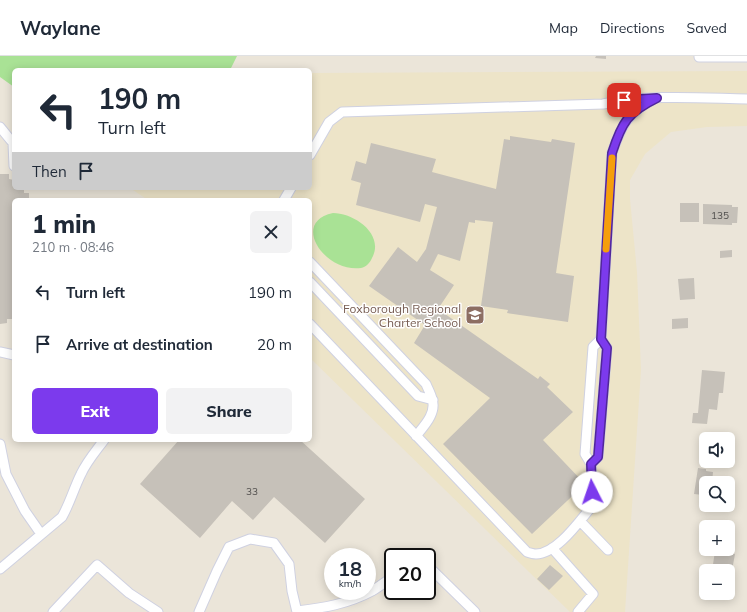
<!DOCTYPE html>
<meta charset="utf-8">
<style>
body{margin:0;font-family:Mulish,sans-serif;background:#f2f2f3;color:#1f2937;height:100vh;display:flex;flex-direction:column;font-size:15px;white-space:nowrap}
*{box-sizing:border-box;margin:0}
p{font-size:13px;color:#747a83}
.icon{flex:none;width:22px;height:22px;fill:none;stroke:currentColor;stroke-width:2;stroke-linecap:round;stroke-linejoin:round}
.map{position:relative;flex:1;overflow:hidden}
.sheet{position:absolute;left:12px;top:142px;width:300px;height:244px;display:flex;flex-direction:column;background:#fff;border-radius:6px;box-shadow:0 2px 10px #0003}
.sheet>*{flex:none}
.top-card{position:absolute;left:12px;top:12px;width:300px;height:122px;border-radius:6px;box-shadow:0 2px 10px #0003;background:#fff;color:#1f2937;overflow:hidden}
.buttons{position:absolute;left:699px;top:376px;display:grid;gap:8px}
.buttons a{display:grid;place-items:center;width:36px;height:36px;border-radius:6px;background:#fff;box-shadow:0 2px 10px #0003;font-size:20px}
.speed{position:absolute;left:324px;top:492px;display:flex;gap:8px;font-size:20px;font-weight:700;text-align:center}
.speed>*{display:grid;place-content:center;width:52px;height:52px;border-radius:50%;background:#fff;box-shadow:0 2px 10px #0003;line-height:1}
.speed small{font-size:10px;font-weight:400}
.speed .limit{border:2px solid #111;border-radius:6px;background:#fff;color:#111}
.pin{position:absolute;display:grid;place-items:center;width:34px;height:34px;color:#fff;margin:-17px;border-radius:8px;box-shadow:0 2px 6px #0006}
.me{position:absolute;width:44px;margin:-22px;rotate:356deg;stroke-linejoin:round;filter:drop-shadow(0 0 3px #0008)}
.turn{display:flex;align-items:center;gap:14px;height:84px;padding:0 20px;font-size:18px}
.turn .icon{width:52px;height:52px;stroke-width:2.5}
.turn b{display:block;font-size:28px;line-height:34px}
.then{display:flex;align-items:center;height:38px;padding:0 20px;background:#0003;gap:8px;font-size:15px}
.round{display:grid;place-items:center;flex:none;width:42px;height:42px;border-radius:6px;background:#f2f2f3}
.head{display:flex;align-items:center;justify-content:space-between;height:68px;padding:0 20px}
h1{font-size:24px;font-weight:800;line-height:30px}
.cta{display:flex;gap:8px;margin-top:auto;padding:8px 20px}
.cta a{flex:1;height:46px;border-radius:6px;background:#7c3aed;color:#fff;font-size:16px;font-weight:800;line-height:46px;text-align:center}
.cta a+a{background:#f2f2f3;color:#1f2937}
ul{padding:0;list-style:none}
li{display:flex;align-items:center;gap:12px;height:52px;padding:0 20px}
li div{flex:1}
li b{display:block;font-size:15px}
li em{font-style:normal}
header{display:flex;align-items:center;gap:24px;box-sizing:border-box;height:56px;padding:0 20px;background:#fff;border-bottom:1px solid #e0e1e3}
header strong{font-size:19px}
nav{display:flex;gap:22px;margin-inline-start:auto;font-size:14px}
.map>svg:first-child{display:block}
.education{fill:#ede4c8}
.green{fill:#a9e295}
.building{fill:#c6c1b9}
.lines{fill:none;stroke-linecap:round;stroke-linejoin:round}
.lane-casing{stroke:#cfd1e1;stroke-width:11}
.lane{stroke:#fff;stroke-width:9}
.route-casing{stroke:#51269a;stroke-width:10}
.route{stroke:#7c3aed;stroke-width:7}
.slow{stroke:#f59e0b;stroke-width:7}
.labels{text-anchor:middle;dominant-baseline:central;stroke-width:3;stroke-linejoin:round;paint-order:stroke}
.number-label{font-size:10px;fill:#504e4c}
.education-label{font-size:12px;fill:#785e54;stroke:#fff;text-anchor:end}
</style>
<header>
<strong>Waylane</strong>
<nav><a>Map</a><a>Directions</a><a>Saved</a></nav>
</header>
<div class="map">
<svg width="747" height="556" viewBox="0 0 747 556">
<rect width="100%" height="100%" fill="#ebe5d9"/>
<path class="education" d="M747 15V70L707 71 671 76 645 98 630 124V143L637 216 641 314 625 556H570L310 302V144H148L130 132H310V17Z"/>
<path class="green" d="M0 0H237L230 14H14V31L0 21Z
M333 157C354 157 385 178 372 202 370 207 366 211 361 212 325 217 290 166 333 157Z"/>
<path class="building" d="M596 0H606V3L595 2Z
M510 80 551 86 552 83 575 87 556 217 574 220 568 266 507 257 508 254 481 250 493 166 475 164V167L469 166 460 205 438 198 430 214 454 229 438 253 538 323 540 320 550 328 547 331 573 356 543 384 585 428 532 478 443 388 490 342 414 287 425 269 369 230 398 191 417 206 426 193 437 151 425 148 420 166 356 149 361 127 351 124 356 105 366 108 371 87 436 103 432 116 496 133 504 83 510 84Z
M0 118H9V123L14 124V132H24V137H29V144H14V263H7V267L0 268Z
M680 147H699V166H680Z
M703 148 732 149V151H738L737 167H732V169L703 168Z
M732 194V201L720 202V195Z
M694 222 695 243 680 244 678 223Z
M688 262V272L672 273V263Z
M702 314 725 316 723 337H719L717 354 709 353 707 368 692 367 693 357H698Z
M179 384H300L365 443 325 487 274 441 253 464 232 445 200 482 140 428Z
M698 412 706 413V415L713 416 712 427H706V449H716L715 455 701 453 703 439 694 438Z
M715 495 735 498 731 520H728V515H712Z
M550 509 563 520 549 534 537 523Z"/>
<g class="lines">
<g class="lane-casing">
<path id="lane" d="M699 0V1H747
M0 71 13 87 14 110
M310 99 329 66 342 56 603 48C650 38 699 42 747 43
M284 144 291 132
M310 206 426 328C428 333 431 338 432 343 437 357 424 370 416 380
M310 226 418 340 433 344
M310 268 527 496C530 497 533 498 536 498 557 498 580 464 593 449L591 408 585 398 593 291 601 283
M0 296 14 299
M0 388 6 418 25 455 41 478
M591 408 598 401 607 292 601 283 612 97C621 71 627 57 652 44
M580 465 608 494
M552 492 593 538 578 556
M418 501H419
M427 509 475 556
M0 513 62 461C70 447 74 432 81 418 87 405 96 395 104 384
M297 555C323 552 348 548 372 535 379 531 386 525 393 521
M53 556 97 509 129 537 158 556
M199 556 217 515 229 491 250 483 274 487 289 508 292 535 297 556"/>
</g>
<use href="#lane" class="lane"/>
</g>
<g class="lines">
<g class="route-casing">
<path id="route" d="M592 436 591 408 598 401 607 292 601 283 612 97C622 66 628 56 657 42L624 44"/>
</g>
<use href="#route" class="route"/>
<path class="slow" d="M606 193 612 102"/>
</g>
<defs>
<g id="school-square" transform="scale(1)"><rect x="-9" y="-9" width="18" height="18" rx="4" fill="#8d6e63" stroke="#fff"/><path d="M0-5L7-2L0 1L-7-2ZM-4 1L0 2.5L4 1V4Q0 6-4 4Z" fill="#fff"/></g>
</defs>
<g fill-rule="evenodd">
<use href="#school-square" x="475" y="259"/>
</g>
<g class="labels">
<g class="number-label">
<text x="720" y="159">135</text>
<text x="252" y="435">33</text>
</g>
<g class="education-label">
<text x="461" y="252">Foxborough Regional<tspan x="461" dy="14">Charter School</tspan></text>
</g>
</g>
</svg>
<div class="buttons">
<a><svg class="icon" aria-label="sound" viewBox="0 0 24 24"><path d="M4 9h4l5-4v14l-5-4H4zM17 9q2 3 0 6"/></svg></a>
<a><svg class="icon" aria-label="search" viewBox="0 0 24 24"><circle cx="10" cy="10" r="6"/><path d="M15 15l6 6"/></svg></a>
<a>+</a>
<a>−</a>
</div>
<div class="speed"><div>18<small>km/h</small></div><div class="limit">20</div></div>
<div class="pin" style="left:624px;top:44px;background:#d93025"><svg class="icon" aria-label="arrive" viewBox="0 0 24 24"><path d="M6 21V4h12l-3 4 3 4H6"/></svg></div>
<svg class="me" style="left:592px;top:436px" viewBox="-20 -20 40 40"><circle r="19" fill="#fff"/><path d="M0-13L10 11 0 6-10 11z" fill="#7c3aed"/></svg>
<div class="top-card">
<div class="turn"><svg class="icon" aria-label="left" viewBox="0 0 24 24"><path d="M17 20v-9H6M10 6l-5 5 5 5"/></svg><div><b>190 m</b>Turn left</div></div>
<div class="then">Then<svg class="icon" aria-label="arrive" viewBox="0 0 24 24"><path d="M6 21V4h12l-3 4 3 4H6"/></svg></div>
</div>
<section class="sheet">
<div class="head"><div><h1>1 min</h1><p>210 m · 08:46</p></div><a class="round"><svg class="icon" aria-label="close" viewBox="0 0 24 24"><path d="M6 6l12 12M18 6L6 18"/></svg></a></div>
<ul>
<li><svg class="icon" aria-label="left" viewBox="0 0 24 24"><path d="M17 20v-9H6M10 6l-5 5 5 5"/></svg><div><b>Turn left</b></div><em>190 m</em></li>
<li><svg class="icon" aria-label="arrive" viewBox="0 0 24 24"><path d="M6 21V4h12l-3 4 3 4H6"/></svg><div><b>Arrive at destination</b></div><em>20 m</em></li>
</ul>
<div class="cta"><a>Exit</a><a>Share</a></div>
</section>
</div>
